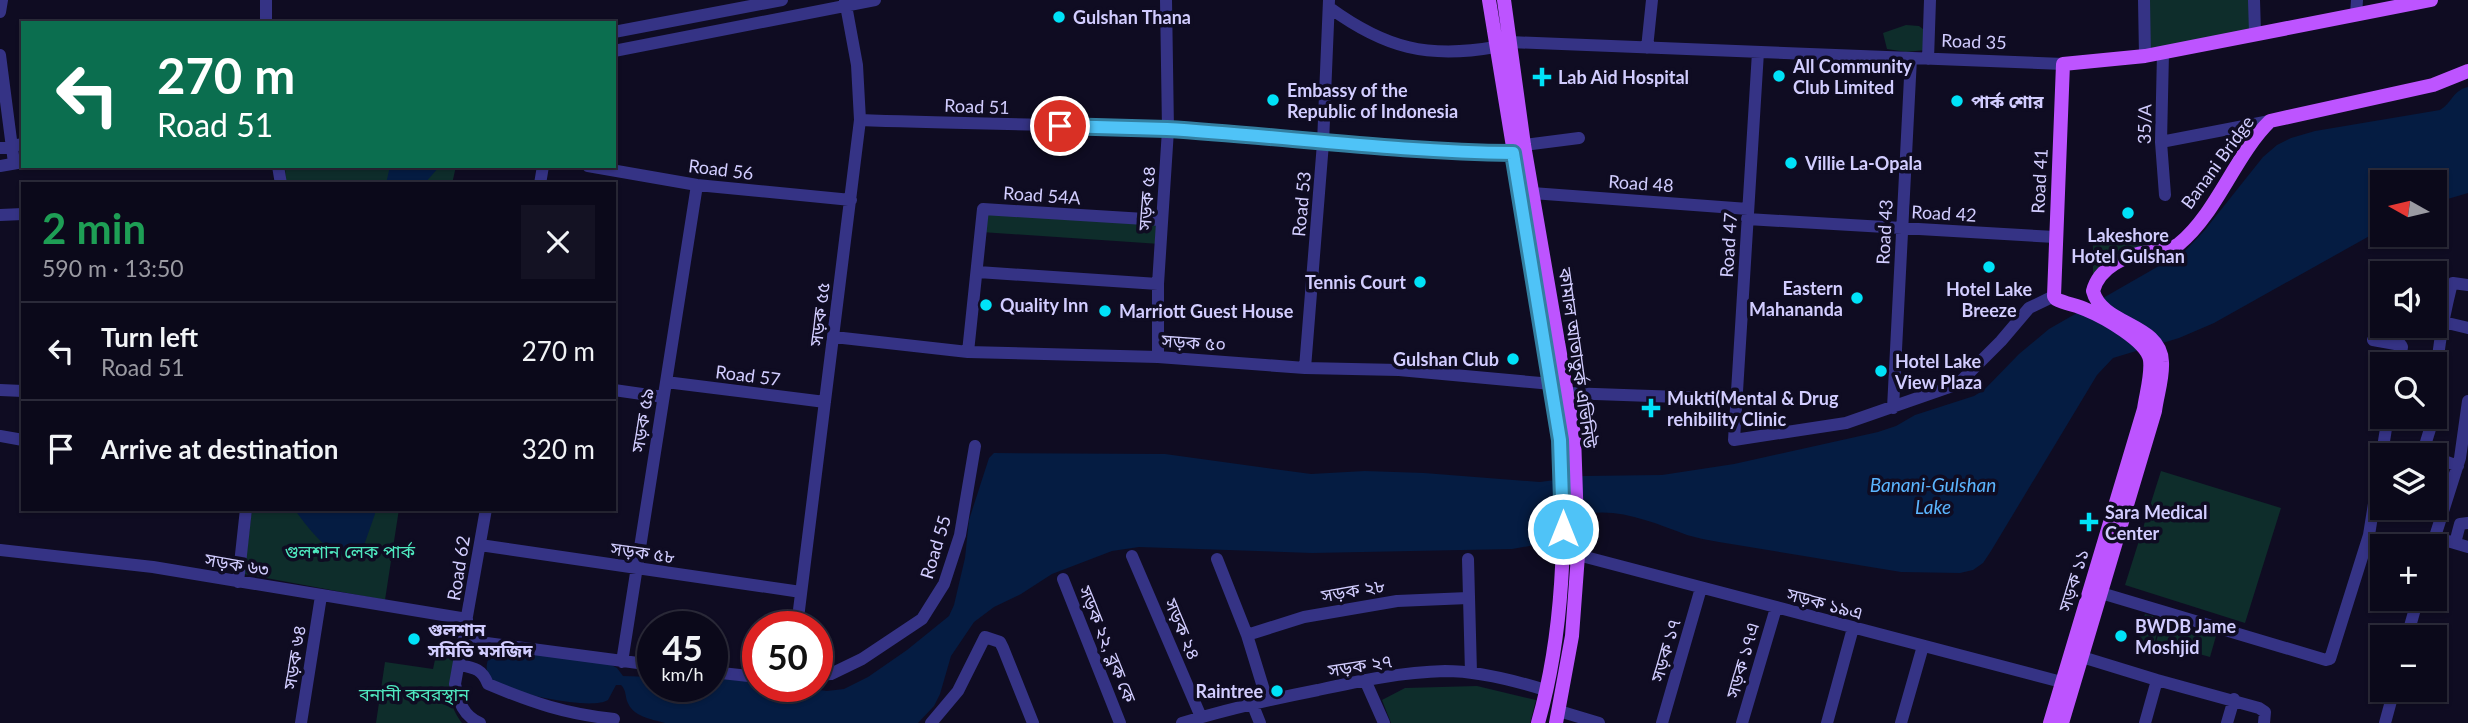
<!DOCTYPE html>
<meta charset="utf-8">
<style>
body{margin:0;font-family:Lato,"Noto Sans Bengali",sans-serif;background:#141223;color:#f1f3f6;height:100vh;display:flex;flex-direction:column;font-size:26px;white-space:nowrap}
*{box-sizing:border-box;margin:0}
p{font-size:23px;color:#9a9aa2}
.icon{flex:none;width:38px;height:38px;fill:none;stroke:currentColor;stroke-width:2;stroke-linecap:round;stroke-linejoin:round}
.map{position:relative;flex:1;overflow:hidden}
.side{position:absolute;left:21px;top:182px;width:595px;height:329px;display:flex;flex-direction:column;background:#0b091a;border-radius:0px;box-shadow:0 2px 5px #0004,0 0 0 2px #2b2a39}
.side>*{flex:none}
.hud{position:absolute;left:21px;top:21px;width:595px;height:147px;border-radius:0px;box-shadow:0 2px 5px #0004,0 0 0 2px #2b2a39;background:#0b6e4f;color:#fff;overflow:hidden}
.needle{width:46px;rotate:278deg}
.tools{position:absolute;left:2370px;top:170px;display:grid;gap:14px}
.tools a{display:grid;place-items:center;width:77px;height:77px;border-radius:0px;background:#0b091a;box-shadow:0 2px 5px #0004,0 0 0 2px #2b2a39;font-size:35px}
.speed{position:absolute;left:637px;top:611px;display:flex;gap:14px;font-size:35px;font-weight:700;text-align:center}
.speed>*{display:grid;place-content:center;width:91px;height:91px;border-radius:50%;background:#0b091a;box-shadow:0 2px 5px #0004,0 0 0 2px #2b2a39;line-height:1}
.speed small{font-size:18px;font-weight:400}
.speed .limit{border:10px solid #d22;background:#fff;color:#111}
.pin{position:absolute;display:grid;place-items:center;width:60px;height:60px;color:#fff;margin:-30px;border:4px solid #fff;border-radius:50%;box-shadow:0 2px 7px #0007}
.me{position:absolute;width:77px;margin:-38px;rotate:0deg;stroke-linejoin:round;filter:drop-shadow(0 0 5px #0008)}
.turn{display:flex;align-items:center;gap:24px;height:147px;padding:0 21px;font-size:32px}
.turn .icon{width:91px;height:91px;stroke-width:2.5}
.turn b{display:block;font-size:49px;line-height:60px}
.round{display:grid;place-items:center;flex:none;width:74px;height:74px;border-radius:0px;background:#141223}
.headline{display:flex;align-items:center;justify-content:space-between;height:119px;padding:0 21px}
h1{font-size:42px;font-weight:700;line-height:52px;color:#1e9e55}
ul{padding:0;list-style:none}
li{display:flex;align-items:center;gap:21px;height:98px;padding:0 21px;border-top:2px solid #2b2a39}
li div{flex:1}
li b{display:block;font-size:26px}
li em{font-style:normal}
.map>svg:first-child{display:block}
.green{fill:#0e2d2b}
.water{fill:#051c42}
.lines{fill:none;stroke-linecap:round;stroke-linejoin:round}
.minor{stroke:#353385;stroke-width:12}
.major{stroke:#bd54ff;stroke-width:14}
.route-casing{stroke:#337fa1;stroke-width:18}
.route{stroke:#4fc3f7;stroke-width:12}
.poi-dot{fill:#00e2f8;stroke:#0f0c22;stroke-width:2.5}
.labels{text-anchor:middle;dominant-baseline:central;stroke-width:7;stroke-linejoin:round;paint-order:stroke}
.poi-label{font-size:18px;font-weight:bold;fill:#d2cdff;stroke:#0f0c22;text-anchor:start}
.street-label{font-size:18px;fill:#d2cdff;stroke:#0f0c22}
.park-label{font-size:18px;fill:#4fe9c0;stroke:#0f0c22}
.water-label{font-size:19px;font-style:italic;fill:#5bb5ff;stroke:#0f0c22}
</style>
<div class="map">
<svg width="2468" height="723" viewBox="0 0 2468 723">
<rect width="100%" height="100%" fill="#0f0c22"/>
<path class="green" d="M2146 0H2252L2251 33 2147 59Z
M1906 25 1919 26 1927 32 1926 50 1906 52 1887 49 1883 33Z
M285 166H456L452 184H286Z
M983 209 1161 220 1160 244 981 232Z
M2153 229 2167 243 2093 278V240L2131 238Z
M2161 471 2281 508 2245 623 2125 585Z
M252 509H399L385 600 244 574Z
M2145 614 2161 618 2153 649 2136 645Z
M2162 620 2216 636 2210 657 2156 642Z
M436 655 455 658C448 682 446 703 462 723H376L385 662 433 669Z
M1477 686 1536 700 1530 723H1391L1382 700 1405 688Z"/>
<path class="water" d="M2468 87V193L2434 203V182H2382V229L2214 323 2179 338 2113 358 2097 375 1991 551 1983 563 1973 570 1960 573 1901 572 1719 542C1708 540 1697 538 1687 535 1644 519 1597 498 1555 527 1549 532 1546 539 1541 544L1512 549 1312 553 1139 547 1112 551 1052 574 1021 594 994 607 974 622 951 656 940 694 934 706 918 723H665C651 719 633 717 627 701 625 694 626 690 621 685H616L608 700C591 711 510 693 494 681 485 674 485 664 490 656L513 651 608 663 617 668 623 676 653 677V686H712V678L758 682V686H788L827 691 844 689 868 677 907 650 949 616 954 605 965 558 969 520 989 458 994 453 1165 454 1311 474 1365 471 1424 473 1540 482 1584 476 1662 475 1734 464 1878 432 1896 426 1915 415 1974 396 1984 390 2019 354 2049 329 2185 251 2204 231 2263 157 2277 145 2291 138 2315 131 2440 110C2452 103 2453 90 2468 87Z
M390 166H440L424 184H386Z
M294 509H375V514L363 548 355 556C329 559 308 527 294 509Z"/>
<g class="lines">
<path class="minor" d="M266 0V23
M2144 0 2145 56
M2254 0 2255 33
M1330 8C1385 48 1428 59 1495 47
M0 12 2 0
M2356 15 2357 0
M614 32 782 0
M1510 42 2063 64
M1647 48 1652 0
M614 51 875 0
M1758 52 1734 440 1846 423 1958 384 2001 341 2029 308 2054 296
M2163 53 2161 142 2165 195
M0 55 14 163
M1928 59 1930 0
M860 120C963 124 1066 124 1168 129 1283 136 1397 152 1513 153
M2161 142 2270 121
M1524 145 1579 138
M0 148 23 144
M0 166 23 162
M278 166 281 184
M588 166 697 185 851 200
M540 184 543 166
M1532 193 1748 209
M0 215 23 214
M1747 219 2055 237
M978 272 1158 284
M2443 322 2468 328
M834 337 968 352 1158 357 1305 368 1399 370 1552 384
M2373 340 2401 345 2402 347 2399 364
M968 352 983 209 1161 220
M1158 357V284L1168 130 1166 0
M1305 368 1323 143 1329 0
M666 382 825 402
M0 390 23 391
M614 390 663 397
M1567 393 1736 399
M1893 408 1911 58
M2434 415 2441 393C2430 378 2446 307 2451 287L2453 283 2468 285
M0 436 23 440
M2422 455 2434 416
M2434 457 2458 466
M2434 537 2468 547
M2455 543 2460 524 2468 523
M480 545 801 592
M2432 546 2460 458 2468 401
M0 550 153 567 467 619
M1578 555 2069 684
M1132 556 1201 717
M1217 559 1247 635 1267 700
M1468 559 1471 673
M1063 579 1120 723
M238 582 246 509
M2101 593 2326 660 2330 659 2369 535 2388 416
M797 626 860 120 857 65 845 0
M1247 635 1304 617 1397 601 1468 598
M2407 637 2418 598
M464 640 653 665
M2082 657 2157 680 2259 708 2265 712 2264 723
M622 662 697 185
M459 665C475 668 482 669 488 684 533 703 566 714 614 719
M712 672 758 677
M817 675 831 674 862 659 922 619 944 584 960 535 975 446
M1365 680 1384 723
M1252 703 1260 723
M1559 711 1599 723
M301 723 321 596
M480 723C463 716 459 702 455 684L486 509
M931 723 958 691 985 637 1000 642 1003 648 1033 723
M1182 723C1227 709 1272 699 1318 690 1359 681 1402 672 1445 671 1478 671 1513 680 1545 690
M1662 723 1701 588
M1742 723 1776 608
M1827 723 1853 628
M1901 723 1923 646
M2145 723 2157 680
M2227 723 2234 699
M2385 723 2394 690"/>
<path class="major" d="M1489 0 1561 440C1566 534 1564 632 1538 723
M1504 0 1524 145 1574 435 1578 555 1572 636 1556 723
M2050 723 2144 409C2146 394 2152 375 2150 360 2147 341 2104 317 2087 310 2077 305 2066 304 2056 299L2054 296 2063 64 2145 56 2431 0
M2062 723 2155 411C2157 395 2163 378 2162 362 2161 323 2102 326 2093 291 2099 267 2126 255 2148 252 2159 250 2170 251 2179 244 2217 213 2235 155 2270 121L2433 85 2468 71"/>
</g>
<g class="lines">
<g class="route-casing">
<path id="route" d="M1060 126C1096 127 1131 128 1167 129 1282 136 1397 152 1513 153L1560 440 1563 529"/>
</g>
<use href="#route" class="route"/>
</g>
<g class="poi-dot">
<circle cx="1059" cy="17" r="7"/>
<circle cx="1779" cy="76" r="7"/>
<path d="M1538.5 66.5h7v7h7v7h-7v7h-7v-7h-7v-7h7z"/>
<circle cx="1273" cy="100" r="7"/>
<circle cx="1957" cy="101" r="7"/>
<circle cx="1791" cy="163" r="7"/>
<circle cx="2128" cy="213" r="7"/>
<circle cx="1989" cy="267" r="7"/>
<circle cx="1420" cy="282" r="7"/>
<circle cx="1857" cy="298" r="7"/>
<circle cx="986" cy="305" r="7"/>
<circle cx="1105" cy="311" r="7"/>
<circle cx="1513" cy="359" r="7"/>
<circle cx="1881" cy="371" r="7"/>
<path d="M1647.5 397.5h7v7h7v7h-7v7h-7v-7h-7v-7h7z"/>
<path d="M2085.5 511.5h7v7h7v7h-7v7h-7v-7h-7v-7h7z"/>
<circle cx="2121" cy="636" r="7"/>
<circle cx="414" cy="639" r="7"/>
<circle cx="1277" cy="691" r="7"/>
</g>
<g class="labels">
<g class="poi-label">
<text x="1073" y="17">Gulshan Thana</text>
<text x="1793" y="66">All Community<tspan x="1793" dy="21">Club Limited</tspan></text>
<text x="1558" y="77">Lab Aid Hospital</text>
<text x="1287" y="90">Embassy of the<tspan x="1287" dy="21">Republic of Indonesia</tspan></text>
<text x="1971" y="101">পার্ক শোর</text>
<text x="1805" y="163">Villie La-Opala</text>
<text x="2128" y="235" text-anchor="middle">Lakeshore<tspan x="2128" dy="21">Hotel Gulshan</tspan></text>
<text x="1406" y="282" text-anchor="end">Tennis Court</text>
<text x="1843" y="288" text-anchor="end">Eastern<tspan x="1843" dy="21">Mahananda</tspan></text>
<text x="1989" y="289" text-anchor="middle">Hotel Lake<tspan x="1989" dy="21">Breeze</tspan></text>
<text x="1000" y="305">Quality Inn</text>
<text x="1119" y="311">Marriott Guest House</text>
<text x="1499" y="359" text-anchor="end">Gulshan Club</text>
<text x="1895" y="361">Hotel Lake<tspan x="1895" dy="21">View Plaza</tspan></text>
<text x="1667" y="398">Mukti(Mental &amp; Drug<tspan x="1667" dy="21">rehibility Clinic</tspan></text>
<text x="2105" y="512">Sara Medical<tspan x="2105" dy="21">Center</tspan></text>
<text x="2135" y="626">BWDB Jame<tspan x="2135" dy="21">Moshjid</tspan></text>
<text x="428" y="629">গুলশান<tspan x="428" dy="21">সমিতি মসজিদ</tspan></text>
<text x="1263" y="691" text-anchor="end">Raintree</text>
</g>
<g class="street-label">
<text transform="translate(1974 41) rotate(2)">Road 35</text>
<text transform="translate(977 106) rotate(2)">Road 51</text>
<text transform="translate(2144 124) rotate(-89)">35/A</text>
<text transform="translate(2217 162) rotate(-54)">Banani Bridge</text>
<text transform="translate(721 169) rotate(7)">Road 56</text>
<text transform="translate(2039 181) rotate(-87)">Road 41</text>
<text transform="translate(1641 183) rotate(4)">Road 48</text>
<text transform="translate(1042 195) rotate(4)">Road 54A</text>
<text transform="translate(1146 198) rotate(-86)">সড়ক ৫৪</text>
<text transform="translate(1301 204) rotate(-85)">Road 53</text>
<text transform="translate(1944 213) rotate(3)">Road 42</text>
<text transform="translate(1884 232) rotate(-87)">Road 43</text>
<text transform="translate(1728 245) rotate(-86)">Road 47</text>
<text transform="translate(819 314) rotate(-83)">সড়ক ৫৫</text>
<text transform="translate(1194 342) rotate(4)">সড়ক ৫০</text>
<text transform="translate(1578 358) rotate(82)">কামাল আতাতুর্ক এভিনিউ</text>
<text transform="translate(748 375) rotate(7)">Road 57</text>
<text transform="translate(642 420) rotate(-81)">সড়ক ৫৯</text>
<text transform="translate(935 547) rotate(-73)">Road 55</text>
<text transform="translate(643 552) rotate(8)">সড়ক ৫৮</text>
<text transform="translate(237 564) rotate(10)">সড়ক ৬৩</text>
<text transform="translate(458 568) rotate(-81)">Road 62</text>
<text transform="translate(2073 580) rotate(-73)">সড়ক ১১</text>
<text transform="translate(1353 590) rotate(-10)">সড়ক ২৮</text>
<text transform="translate(1825 603) rotate(15)">সড়ক ১৯এ</text>
<text transform="translate(1183 629) rotate(67)">সড়ক ২৪</text>
<text transform="translate(1108 644) rotate(68)">সড়ক ২২, ব্লক কে</text>
<text transform="translate(1665 650) rotate(-74)">সড়ক ১৭</text>
<text transform="translate(294 657) rotate(-81)">সড়ক ৬৪</text>
<text transform="translate(1742 660) rotate(-74)">সড়ক ১৭এ</text>
<text transform="translate(1360 665) rotate(-9)">সড়ক ২৭</text>
</g>
<g class="park-label">
<text x="350" y="551">গুলশান লেক পার্ক</text>
<text x="414" y="694">বনানী কবরস্থান</text>
</g>
<g class="water-label">
<text x="1933" y="484">Banani-Gulshan<tspan x="1933" dy="22">Lake</tspan></text>
</g>
</g>
</svg>
<div class="tools">
<a><svg class="needle" viewBox="-14 -14 28 28"><path d="M0-13l5 13h-10z" fill="#e53935"/><path d="M0 13l5-13h-10z" fill="#9a9aa2"/></svg></a>
<a><svg class="icon" aria-label="sound" viewBox="0 0 24 24"><path d="M4 9h4l5-4v14l-5-4H4zM17 9q2 3 0 6"/></svg></a>
<a><svg class="icon" aria-label="search" viewBox="0 0 24 24"><circle cx="10" cy="10" r="6"/><path d="M15 15l6 6"/></svg></a>
<a><svg class="icon" aria-label="layers" viewBox="0 0 24 24"><path d="M12 4l9 5-9 5-9-5zM3 14l9 5 9-5"/></svg></a>
<a>+</a>
<a>−</a>
</div>
<div class="speed"><div>45<small>km/h</small></div><div class="limit">50</div></div>
<div class="pin" style="left:1060px;top:126px;background:#d93025"><svg class="icon" aria-label="arrive" viewBox="0 0 24 24"><path d="M6 21V4h12l-3 4 3 4H6"/></svg></div>
<svg class="me" style="left:1563px;top:529px" viewBox="-20 -20 40 40"><circle r="17" fill="#4fc3f7" stroke="#fff" stroke-width="3"/><path d="M0-11L8 9 0 5-8 9z" fill="#fff"/></svg>
<div class="hud">
<div class="turn"><svg class="icon" aria-label="left" viewBox="0 0 24 24"><path d="M17 20v-9H6M10 6l-5 5 5 5"/></svg><div><b>270 m</b>Road 51</div></div>
</div>
<section class="side">
<div class="headline"><div><h1>2 min</h1><p>590 m · 13:50</p></div><a class="round"><svg class="icon" aria-label="close" viewBox="0 0 24 24"><path d="M6 6l12 12M18 6L6 18"/></svg></a></div>
<ul>
<li><svg class="icon" aria-label="left" viewBox="0 0 24 24"><path d="M17 20v-9H6M10 6l-5 5 5 5"/></svg><div><b>Turn left</b><p>Road 51</p></div><em>270 m</em></li>
<li><svg class="icon" aria-label="arrive" viewBox="0 0 24 24"><path d="M6 21V4h12l-3 4 3 4H6"/></svg><div><b>Arrive at destination</b></div><em>320 m</em></li>
</ul>
</section>
</div>
